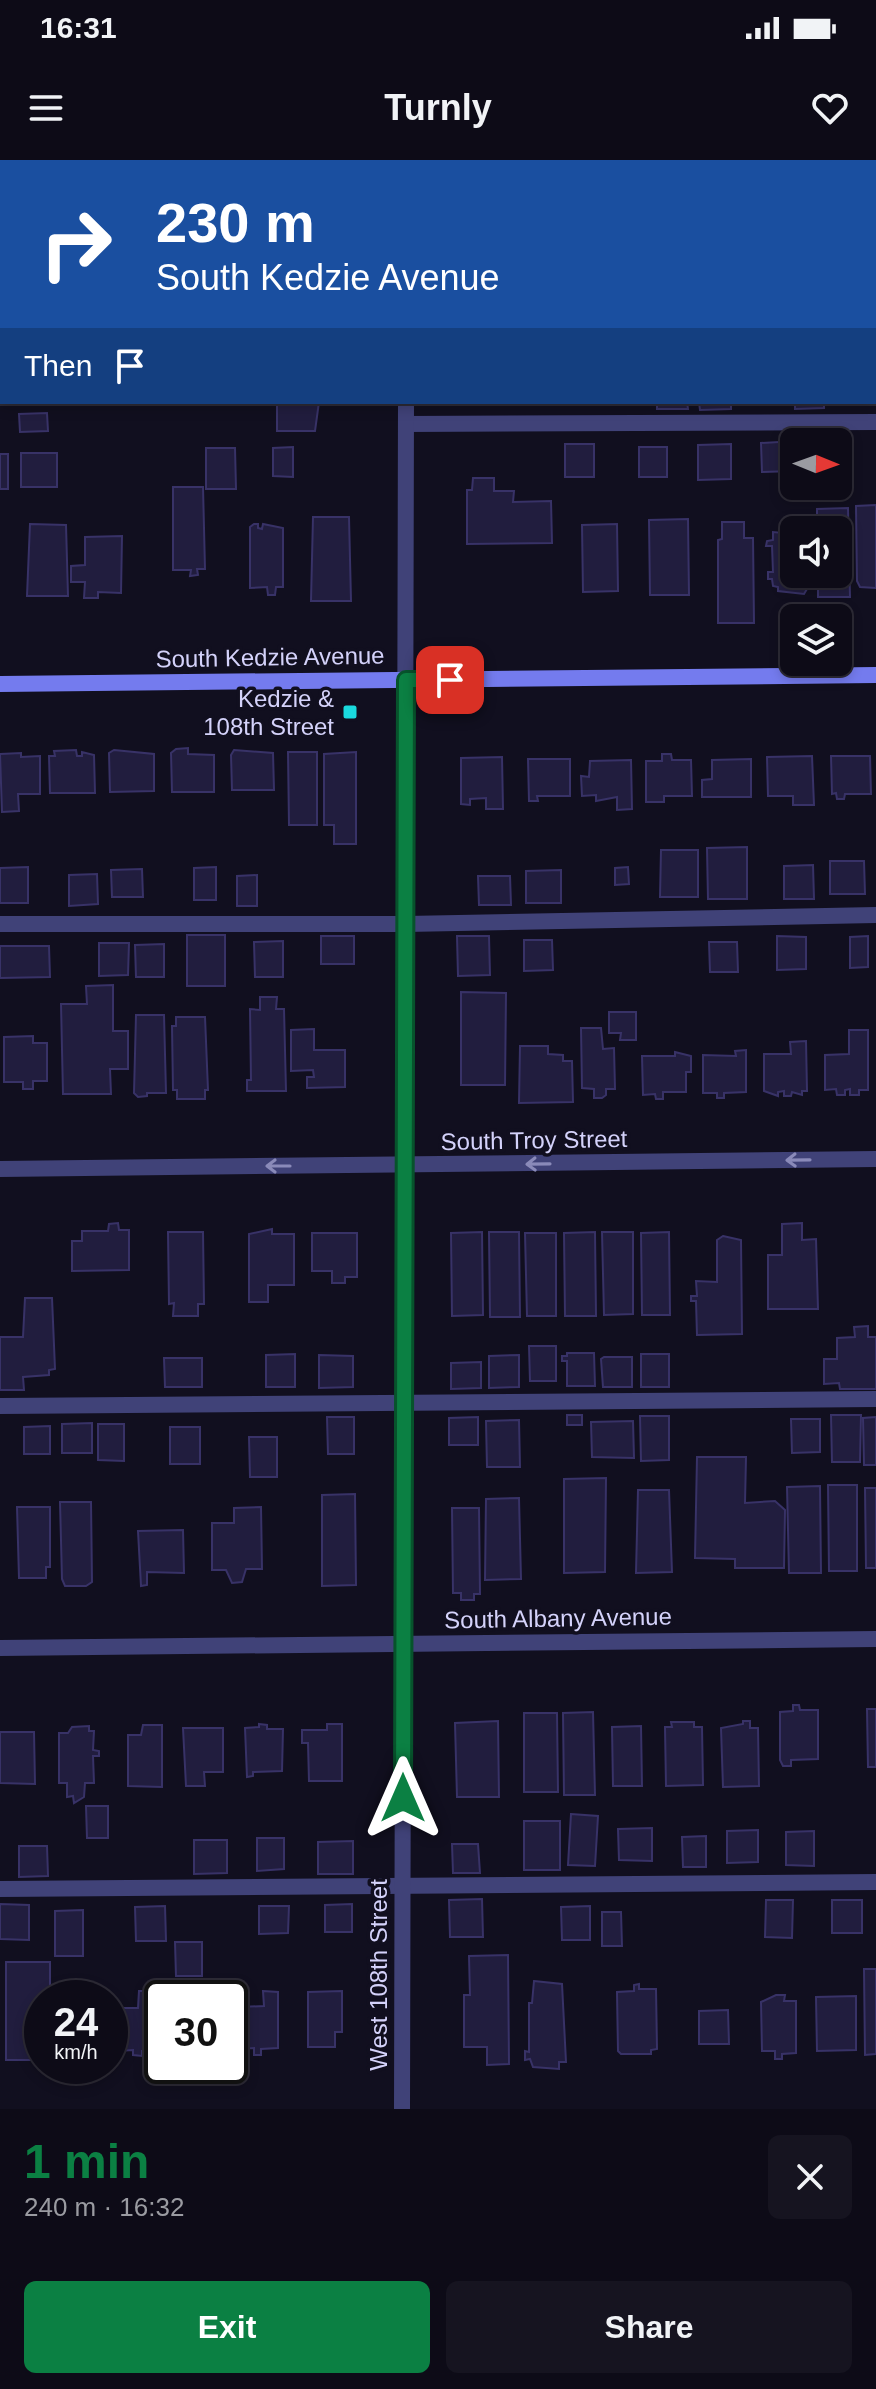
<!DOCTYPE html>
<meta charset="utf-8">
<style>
body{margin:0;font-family:Helvetica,sans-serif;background:#161420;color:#f1f3f6;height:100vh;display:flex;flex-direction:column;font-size:30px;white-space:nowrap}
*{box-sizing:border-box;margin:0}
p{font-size:26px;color:#9a9ba1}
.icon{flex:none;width:44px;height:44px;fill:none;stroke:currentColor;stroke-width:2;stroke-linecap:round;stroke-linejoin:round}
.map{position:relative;height:1949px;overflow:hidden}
.side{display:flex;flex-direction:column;background:#0d0b17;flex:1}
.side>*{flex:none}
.guide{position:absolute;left:0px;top:0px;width:876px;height:244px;box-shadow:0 4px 12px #0003,0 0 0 2px #2d2b36;background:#1a4fa0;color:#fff;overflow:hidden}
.needle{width:52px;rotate:91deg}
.controls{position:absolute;left:780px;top:268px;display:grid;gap:16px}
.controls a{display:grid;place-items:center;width:72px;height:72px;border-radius:12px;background:#0d0b17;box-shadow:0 4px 12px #0003,0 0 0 2px #2d2b36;font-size:40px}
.speed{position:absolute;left:24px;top:1820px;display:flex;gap:16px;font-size:40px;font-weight:700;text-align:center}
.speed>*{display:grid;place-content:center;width:104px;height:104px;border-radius:50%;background:#0d0b17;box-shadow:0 4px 12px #0003,0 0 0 2px #2d2b36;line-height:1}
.speed small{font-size:20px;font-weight:400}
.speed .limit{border:4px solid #111;border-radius:12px;background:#fff;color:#111}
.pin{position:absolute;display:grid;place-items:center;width:68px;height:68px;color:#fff;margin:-34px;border-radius:16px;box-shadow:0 4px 12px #0006}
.me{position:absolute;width:88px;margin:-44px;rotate:0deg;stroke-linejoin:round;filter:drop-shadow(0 0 6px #0008)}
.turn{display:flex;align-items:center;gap:28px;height:168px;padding:0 24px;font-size:36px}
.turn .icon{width:104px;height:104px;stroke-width:2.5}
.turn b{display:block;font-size:56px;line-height:68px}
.then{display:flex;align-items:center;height:76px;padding:0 24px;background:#0003;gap:16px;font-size:30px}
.round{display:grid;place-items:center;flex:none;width:84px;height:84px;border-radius:12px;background:#161420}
.overview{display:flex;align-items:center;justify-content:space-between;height:136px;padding:0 24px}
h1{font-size:48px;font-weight:800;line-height:60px;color:#0b8043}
.primary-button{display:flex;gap:16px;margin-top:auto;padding:16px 24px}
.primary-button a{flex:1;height:92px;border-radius:12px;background:#0b8043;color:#fff;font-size:32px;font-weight:800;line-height:92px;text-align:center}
.primary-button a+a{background:#161420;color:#f1f3f6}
.status{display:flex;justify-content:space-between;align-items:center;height:56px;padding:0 40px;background:#0d0b17;direction:ltr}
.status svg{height:22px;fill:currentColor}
header{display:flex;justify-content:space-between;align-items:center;height:104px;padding:0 24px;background:#0d0b17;font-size:36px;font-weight:800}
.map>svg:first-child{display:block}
.building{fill:#211d3e;stroke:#383267;stroke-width:2}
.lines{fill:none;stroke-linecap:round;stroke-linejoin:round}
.service{stroke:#404278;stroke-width:16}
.minor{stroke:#404278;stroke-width:16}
.secondary{stroke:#747bee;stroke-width:16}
.oneway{stroke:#8a8ab9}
.route-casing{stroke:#07532c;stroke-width:20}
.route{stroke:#0b8043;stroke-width:14}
.poi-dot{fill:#1adade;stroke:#110f1f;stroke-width:3}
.labels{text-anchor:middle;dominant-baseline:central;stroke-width:7;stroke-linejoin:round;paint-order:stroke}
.street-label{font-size:24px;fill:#d4d2fa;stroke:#110f1f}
.poi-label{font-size:24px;fill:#d4d2fa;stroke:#110f1f;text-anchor:end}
</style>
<div class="status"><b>16:31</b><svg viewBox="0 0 49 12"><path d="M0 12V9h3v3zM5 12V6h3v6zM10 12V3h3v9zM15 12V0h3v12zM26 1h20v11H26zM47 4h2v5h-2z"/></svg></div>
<header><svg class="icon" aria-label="menu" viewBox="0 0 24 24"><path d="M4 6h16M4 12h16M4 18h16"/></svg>Turnly<svg class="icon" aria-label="heart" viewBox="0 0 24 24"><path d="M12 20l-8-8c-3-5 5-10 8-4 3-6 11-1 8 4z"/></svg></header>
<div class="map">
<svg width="876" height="1949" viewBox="0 0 876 1949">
<rect width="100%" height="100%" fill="#110f1f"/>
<path class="building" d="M0 0H22V2H2L0 13Z
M229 0H315V2Z
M874 103H876V199H874Z
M277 242H319L315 271H277Z
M657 242H687L688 249H657Z
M699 242H731V249L700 250Z
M795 242H824V248L795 249Z
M47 253 48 271 20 272 19 254Z
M796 281 794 311 762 312 761 283Z
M565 284H594V317H565Z
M731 284V319L698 320V285Z
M293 287V317L273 316V288Z
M639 287H667V317H639Z
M838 287H848V315L838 316Z
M206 288H235L236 329H206Z
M21 293H57V327H21Z
M0 294H8V329H0Z
M473 318H494V331H514L513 342 551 341 552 383 467 384V330H472Z
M173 327H203L205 409H197L198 415 190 416 191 410H173Z
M876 345V428L860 427 857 421 856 346Z
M848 348 850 437H818V414H838V370H817V349Z
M313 357H349L351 441H311Z
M688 359 689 435H650L649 360Z
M722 362H744V378H753L754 463H718V380L722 379Z
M30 364 66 365 68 436H27Z
M254 364H258V368L262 369 263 364 283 368V427H276L275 435H268L267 427 250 428V367Z
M617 364 618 431 583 432 582 365Z
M783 366 790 367V373H794V414H807V429L804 434 778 431V427L773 426 772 419H768V412H773L772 386H766L767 381 773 380V372L783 373Z
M122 376 121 433 98 432V438H84L85 422H71V406L85 405V377Z
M188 588V594L214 595V632H172L171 593 176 589Z
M76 590 77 596H82V592L94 595 95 633H50L49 596H55L54 591Z
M114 590 154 594V631L110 632 109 593Z
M234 590 273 593 274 630H232L231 595Z
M288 592H317V665H289Z
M356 592V684H334V665H324V594Z
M21 593V597L40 596V634H18L19 651 2 652 0 594Z
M662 594H671L672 600H691L692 636H664V642H646V601H662Z
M812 596 814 645H793V636H768L767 597Z
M831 596H870L871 634H845L844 639H837L836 633 832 634Z
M502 597 503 649H486V638L470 639V645L461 644V598Z
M528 599H570V636H537L538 641H529Z
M751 599V637H702V620L712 619V600Z
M631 600 632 649 617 650V637L596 641V635L582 636 581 616 589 617 590 601Z
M747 687V739H708L707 688Z
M661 690H698V737H660Z
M830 701H864L865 734H830Z
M813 705 814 739H784V706Z
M28 707V743H0V708Z
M216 707V740H194V708Z
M628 707 629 724 615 725V708Z
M142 709 143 737H112L111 710Z
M561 710V743H526V711Z
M97 714 98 744 69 746V715Z
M257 715V746H237V716Z
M478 716H510L511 745H479Z
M187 775H225V826H187Z
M321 776H354V804H321Z
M457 776H489L490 815 458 816Z
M777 776 806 777V809L777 810Z
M868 776V807L850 808V777Z
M524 780H552L553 810 524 811Z
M283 781V817H255L254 782Z
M709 782H737L738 812H710Z
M99 783H129L128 815 99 816Z
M164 784V817H136L135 785Z
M0 786H49L50 817 0 818Z
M113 825V871H128V909H110L111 934H63L61 844H87L86 826Z
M461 832 506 833 505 925H461Z
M260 837H277L276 849H284L286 931H247V920H251L250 849 260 850Z
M609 852H636V880H620L621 873H609Z
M136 855H164L166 933H147V936L138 937 134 933Z
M176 857H205L208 930H205V939H177V930H173L172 866H176Z
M581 868H601L603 889 614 888 615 929H606V935L602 938H594V929L582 928Z
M314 869V890H345V927L307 928V917H314L313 910 291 911V870Z
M849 870H868V930H859V935H850V929L845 930V935H837L836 929 825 930V895L849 894Z
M33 876V883H47V921H33V929H23V922H4V877Z
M806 881 807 931H802V935L792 932 791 936H784V931L778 932V936L764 931V894H791L790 882Z
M520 886H548V894L563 895V901H572L573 942 519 943Z
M746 890V932L724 933V938H717V933H703V895L736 896 735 891Z
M675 892 691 896V912H686V932H663V939H656L655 934 643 935 642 896H675Z
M118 1063 119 1070H129V1110L72 1111V1081H82V1071H108L109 1064Z
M802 1063V1080L816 1079 818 1149H768V1095H782V1064Z
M272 1069V1074H294V1125H268V1142H249V1074Z
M168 1072H203L204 1144H198V1156H173L174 1143 169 1144Z
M482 1072 483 1155 452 1156 451 1073Z
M489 1072H519L520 1157H490Z
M595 1072 596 1156H565L564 1073Z
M602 1072H633V1154L604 1155Z
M669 1072 670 1155H642L641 1073Z
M312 1073H357V1117H345V1123H332V1111H312Z
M525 1073H556V1156H527Z
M723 1076 741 1080 742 1174 697 1175 696 1141H691V1136H697L696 1121 717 1122V1080Z
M25 1138H52L55 1209 49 1210V1215L23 1217 24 1230H0V1177H23Z
M868 1166V1177H876V1229H840L839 1223 824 1224V1199H837V1178L855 1177 854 1167Z
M529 1186H556V1221H530Z
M567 1193H594L595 1226H567V1201H562V1196H567Z
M295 1194V1227H266V1195Z
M641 1194H669V1227H641Z
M319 1195 353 1196V1227L319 1228Z
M519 1195V1227L489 1228V1196Z
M604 1197H632V1227H603L601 1199Z
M164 1198H202V1227H165Z
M481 1202V1228L451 1229V1203Z
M567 1255H582V1265H567Z
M831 1255H861L860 1302H832Z
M640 1256H669V1300L641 1301Z
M327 1257H354V1294H328Z
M478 1257V1285H449V1258Z
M876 1257V1305H864L863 1258Z
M791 1259H820V1292L792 1293Z
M519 1260 520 1307H487L486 1261Z
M633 1261 634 1298 592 1297 591 1262Z
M92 1263V1293H62V1264Z
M98 1264H124V1301L98 1300Z
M50 1266V1294H24V1267Z
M170 1267H200V1304H170Z
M249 1277H277V1317H250Z
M697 1297H746L745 1343 775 1341 785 1350 784 1408H735V1399L695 1398Z
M606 1318 605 1412 564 1413V1319Z
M828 1325H857V1411H829Z
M820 1326 821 1413H789L787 1327Z
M865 1328H876V1408H866Z
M638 1330H669L672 1412 636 1413Z
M355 1334 356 1425 322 1426V1335Z
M519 1338 521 1419 485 1420 486 1339Z
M60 1342H91L92 1422 86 1426H65L62 1419Z
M17 1347H50V1407H46V1418H19Z
M261 1347 262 1409H246L242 1422 232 1423 226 1410H212V1363H234V1348Z
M452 1348H479L480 1434H474V1440H461V1433H453Z
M183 1370 184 1413 147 1412V1425L141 1426 138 1371Z
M793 1545H799L800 1550H818V1599L791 1600V1606H783L780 1600V1552L793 1551Z
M867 1549H876V1607H868Z
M593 1552 595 1635H564L563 1553Z
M524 1553H557L558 1632H524Z
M498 1561 499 1637H457L455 1563Z
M743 1561H750V1568H758L759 1626 723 1627 721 1568 743 1564Z
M671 1562H694V1567H702L703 1625 666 1626 665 1567H672Z
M259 1564 267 1565V1569H283L282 1611 253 1612V1616L247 1617 245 1568 259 1567Z
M327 1564H342V1621H309L308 1583H302V1570H327Z
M143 1565H162V1627L128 1626V1575H141Z
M89 1566V1571H94L93 1590 99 1591V1596H93L94 1623H85L84 1637 74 1643 73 1636 67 1637V1623H59V1573H68L72 1567Z
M641 1566 642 1626H613L612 1567Z
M183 1568H223V1612H204L205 1626H186Z
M0 1572H34L35 1624 0 1623Z
M86 1646H108V1678H87Z
M571 1654 598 1656 595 1706 568 1705Z
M524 1661H560V1710H524Z
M652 1668V1701L619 1700 618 1669Z
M758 1670V1702L727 1703V1671Z
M814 1671V1706L786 1705V1672Z
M706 1676V1707H683L682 1677Z
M257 1678H284V1709L257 1711Z
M194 1680H227V1713L194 1714Z
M353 1681V1714H318V1682Z
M452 1684H478L480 1713H453Z
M19 1686H47L48 1716 19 1717Z
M482 1739 483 1777H450L449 1740Z
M766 1740H793L792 1778 765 1777Z
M832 1740H862V1773H832Z
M0 1744 29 1745V1780L0 1779Z
M352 1744V1772H325V1745Z
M165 1746 166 1781H136L135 1747Z
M259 1746H289L288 1773 259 1774Z
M590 1746V1780H562L561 1747Z
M83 1750V1796H55V1751Z
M602 1752H621L622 1786H602Z
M175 1782H202V1816H176Z
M508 1795 509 1904 487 1905V1887H464V1835H470L469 1796Z
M6 1802H50V1838H42V1900H6Z
M864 1809H876V1894L865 1895Z
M534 1821 562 1824 566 1902H559V1909L533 1907 530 1899 525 1900V1891L529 1892V1843H532Z
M639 1824V1829H656L657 1889 651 1890V1894H621L618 1891 617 1832 634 1831V1825Z
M139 1831H156V1891H142V1896L133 1895V1890L118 1891 119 1848H138Z
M263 1831 278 1832V1888L261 1889V1895H254V1888L238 1889 239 1847 264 1846Z
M342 1831V1872H335V1887H308V1832Z
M776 1835H785L784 1841H796V1893L782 1894V1899H775V1891H762L761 1842Z
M856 1836V1890L817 1891 816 1837Z
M728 1850 729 1884H699V1851Z"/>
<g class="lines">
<path class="service" d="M406 264 876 262
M0 764H406L876 755
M0 1246 876 1239
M0 1729 876 1722"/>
<path class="minor" d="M405 0V2
M874 10H876
M0 1009 876 999
M0 1488 876 1479
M402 1949 406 242"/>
<path class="secondary" d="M0 524 876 515"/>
</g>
<defs><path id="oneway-shaft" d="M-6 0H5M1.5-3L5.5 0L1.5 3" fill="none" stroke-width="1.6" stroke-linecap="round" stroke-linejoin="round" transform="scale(2)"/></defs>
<g class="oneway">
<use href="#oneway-shaft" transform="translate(798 1000) rotate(179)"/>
<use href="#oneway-shaft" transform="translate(538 1004) rotate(179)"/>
<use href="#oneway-shaft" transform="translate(278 1006) rotate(180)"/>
</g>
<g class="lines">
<g class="route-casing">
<path id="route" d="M403 1638 406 520H450"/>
</g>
<use href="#route" class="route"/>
</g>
<rect class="poi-dot" x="342" y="544" width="16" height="16" rx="4"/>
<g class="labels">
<g class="street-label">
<text transform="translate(270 497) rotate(-1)">South Kedzie Avenue</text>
<text transform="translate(534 980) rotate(-1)">South Troy Street</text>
<text transform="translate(558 1458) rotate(-1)">South Albany Avenue</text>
<text transform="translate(378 1815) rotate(-90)">West 108th Street</text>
</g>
<g class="poi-label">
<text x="334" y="538">Kedzie &amp;<tspan x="334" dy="28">108th Street</tspan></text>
</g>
</g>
</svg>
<div class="controls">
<a><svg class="needle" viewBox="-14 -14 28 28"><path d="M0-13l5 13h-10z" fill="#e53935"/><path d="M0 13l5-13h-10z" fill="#9a9ba1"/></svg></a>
<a><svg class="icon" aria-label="sound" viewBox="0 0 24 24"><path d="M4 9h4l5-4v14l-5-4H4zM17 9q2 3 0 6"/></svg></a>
<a><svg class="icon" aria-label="layers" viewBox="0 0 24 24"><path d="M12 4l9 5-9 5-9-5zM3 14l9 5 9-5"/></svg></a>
</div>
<div class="speed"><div>24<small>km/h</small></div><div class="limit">30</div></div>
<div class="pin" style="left:450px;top:520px;background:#d93025"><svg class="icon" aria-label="arrive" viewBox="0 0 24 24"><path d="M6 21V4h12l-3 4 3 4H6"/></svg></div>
<svg class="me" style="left:403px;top:1638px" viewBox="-20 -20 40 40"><path d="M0-17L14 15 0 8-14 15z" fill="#0b8043" stroke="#fff" stroke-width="4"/></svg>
<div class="guide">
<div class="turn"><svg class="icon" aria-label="right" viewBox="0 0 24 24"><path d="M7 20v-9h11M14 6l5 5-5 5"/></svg><div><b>230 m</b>South Kedzie Avenue</div></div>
<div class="then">Then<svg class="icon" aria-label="arrive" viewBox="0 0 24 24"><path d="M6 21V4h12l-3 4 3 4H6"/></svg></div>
</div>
</div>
<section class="side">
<div class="overview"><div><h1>1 min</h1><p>240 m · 16:32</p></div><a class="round"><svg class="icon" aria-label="close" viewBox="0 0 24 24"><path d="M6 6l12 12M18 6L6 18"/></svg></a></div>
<div class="primary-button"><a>Exit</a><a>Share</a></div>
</section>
